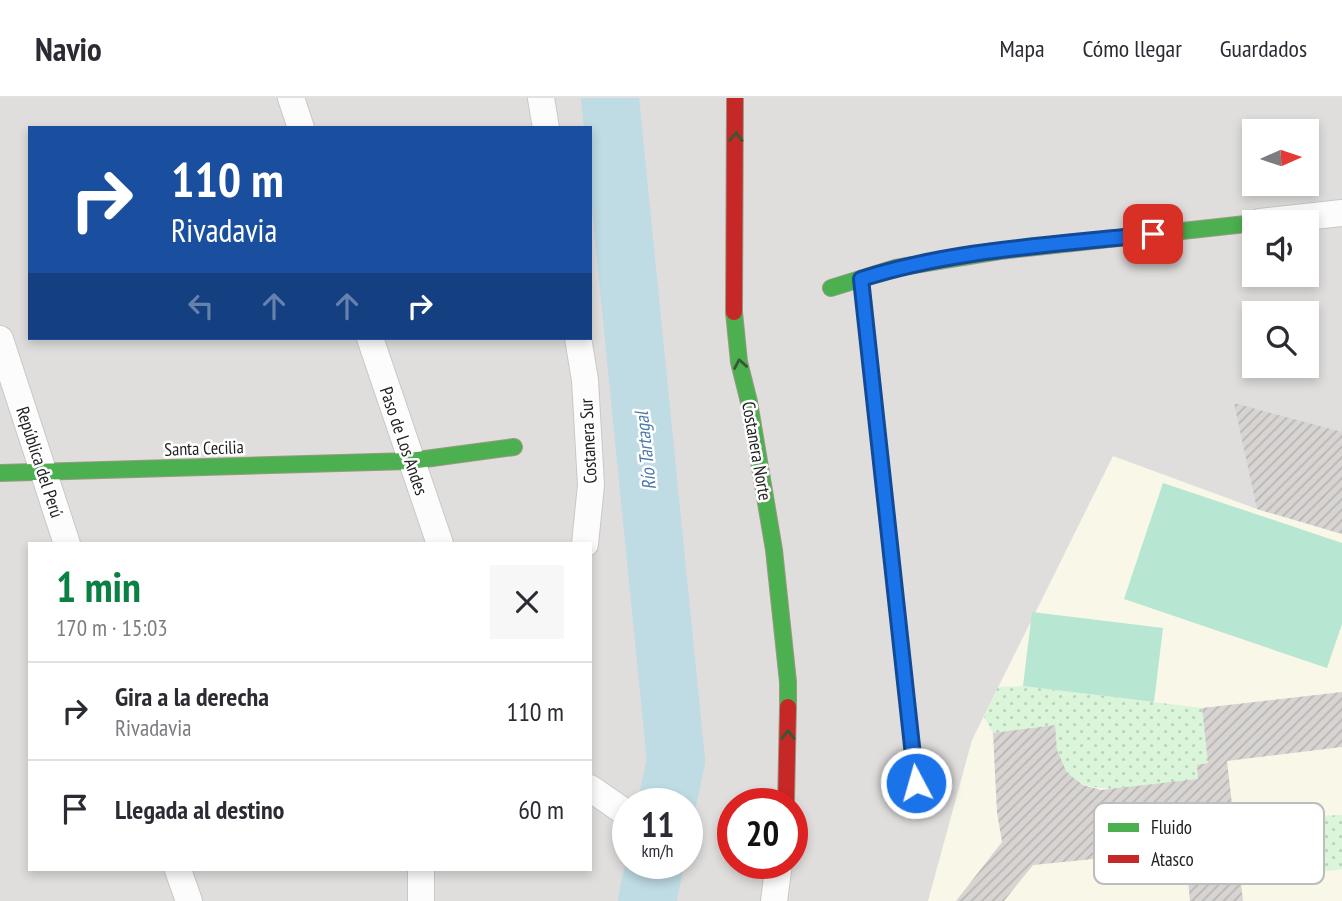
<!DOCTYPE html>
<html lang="es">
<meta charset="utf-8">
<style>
body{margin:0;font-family:"PT Sans Narrow",sans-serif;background:#f7f7f7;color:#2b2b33;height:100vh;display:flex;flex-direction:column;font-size:26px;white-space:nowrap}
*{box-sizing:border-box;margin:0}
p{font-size:23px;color:#7c7c81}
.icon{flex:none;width:38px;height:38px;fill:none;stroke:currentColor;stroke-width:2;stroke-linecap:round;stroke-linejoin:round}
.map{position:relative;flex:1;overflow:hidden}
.side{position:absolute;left:28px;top:444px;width:564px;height:329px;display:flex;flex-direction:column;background:#fff;border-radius:0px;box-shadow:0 4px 10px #0003}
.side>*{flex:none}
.banner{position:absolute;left:28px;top:28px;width:564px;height:214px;border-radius:0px;box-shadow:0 4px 10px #0003;background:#1a4fa0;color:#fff;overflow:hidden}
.needle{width:46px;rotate:87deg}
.controls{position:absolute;left:1242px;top:21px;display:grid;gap:14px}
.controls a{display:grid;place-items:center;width:77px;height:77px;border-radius:0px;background:#fff;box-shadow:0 4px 10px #0003;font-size:35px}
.speed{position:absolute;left:612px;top:690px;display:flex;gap:14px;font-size:35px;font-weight:700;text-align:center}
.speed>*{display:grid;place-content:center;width:91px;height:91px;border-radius:50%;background:#fff;box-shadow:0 4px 10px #0003;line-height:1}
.speed small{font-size:18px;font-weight:400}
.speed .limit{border:10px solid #d22;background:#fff;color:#111}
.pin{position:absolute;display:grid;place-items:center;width:60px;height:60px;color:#fff;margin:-30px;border-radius:14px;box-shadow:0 4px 10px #0006}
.me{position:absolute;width:77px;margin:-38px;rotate:354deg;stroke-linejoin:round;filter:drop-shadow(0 0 5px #0008)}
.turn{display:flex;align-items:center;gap:24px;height:147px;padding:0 28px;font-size:32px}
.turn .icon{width:91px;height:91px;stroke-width:2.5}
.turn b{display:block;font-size:49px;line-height:60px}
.lanes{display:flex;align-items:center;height:66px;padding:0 28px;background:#0003;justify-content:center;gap:35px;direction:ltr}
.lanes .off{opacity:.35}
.round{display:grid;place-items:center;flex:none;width:74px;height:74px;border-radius:0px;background:#f7f7f7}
.headline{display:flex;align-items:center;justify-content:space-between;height:119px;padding:0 28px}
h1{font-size:42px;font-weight:700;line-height:52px;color:#0b8043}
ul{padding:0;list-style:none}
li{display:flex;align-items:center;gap:21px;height:98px;padding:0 28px;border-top:2px solid #e1e1e2}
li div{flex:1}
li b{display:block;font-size:26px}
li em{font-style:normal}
header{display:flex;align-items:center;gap:42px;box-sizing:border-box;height:98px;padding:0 35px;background:#fff;border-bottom:2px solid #e1e1e2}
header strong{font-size:33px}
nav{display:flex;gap:38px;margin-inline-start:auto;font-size:24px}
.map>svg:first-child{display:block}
.residential{fill:#dfdedc;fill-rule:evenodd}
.education{fill:#f8f7e8}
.park{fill:url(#park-dots)}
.pitch{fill:#b7e6d2}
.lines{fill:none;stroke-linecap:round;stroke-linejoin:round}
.river{stroke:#bfdbe3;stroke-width:58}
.building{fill:url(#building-hatch)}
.lane-casing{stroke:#c9c8c7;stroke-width:16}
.street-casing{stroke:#c9c8c7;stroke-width:28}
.fast-casing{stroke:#999a82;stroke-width:18}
.jam-casing{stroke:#999a82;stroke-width:18}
.lane{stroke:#fdfcfc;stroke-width:14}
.street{stroke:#fdfcfc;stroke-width:26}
.fast{stroke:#4caf50;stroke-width:16}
.jam{stroke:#c62828;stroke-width:16}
.oneway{stroke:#335a34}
.route-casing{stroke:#114b97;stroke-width:18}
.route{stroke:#1a73e8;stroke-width:12}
.labels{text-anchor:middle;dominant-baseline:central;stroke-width:5;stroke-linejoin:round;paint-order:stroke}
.street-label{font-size:18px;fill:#222;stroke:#fff}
.water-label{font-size:19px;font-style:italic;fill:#4a7aab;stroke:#fff}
.key{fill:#fff;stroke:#bdbdbd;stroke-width:2}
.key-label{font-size:19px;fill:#222}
</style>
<header>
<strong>Navio</strong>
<nav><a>Mapa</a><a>Cómo llegar</a><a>Guardados</a></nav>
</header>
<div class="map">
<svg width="1342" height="803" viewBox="0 0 1342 803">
<defs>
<pattern id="park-dots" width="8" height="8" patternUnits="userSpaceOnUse" patternTransform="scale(1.75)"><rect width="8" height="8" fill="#daf5da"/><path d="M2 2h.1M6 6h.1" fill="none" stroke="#bbd2bb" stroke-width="1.8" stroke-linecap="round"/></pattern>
<pattern id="building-hatch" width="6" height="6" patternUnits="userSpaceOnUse" patternTransform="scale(1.75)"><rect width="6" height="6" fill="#d7d4d2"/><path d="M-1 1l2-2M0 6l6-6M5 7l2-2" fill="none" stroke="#b8b6b4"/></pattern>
</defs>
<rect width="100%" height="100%" fill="#f0eeeb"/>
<path class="residential" d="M0 0H1342V803H0ZM30 30H590V240H30ZM1255 33H1307V86H1255ZM1255 124H1307V177H1255ZM1255 215H1307V268H1255ZM30 446H590V772H30ZM628 705H688V765H628ZM733 705H793V765H733Z"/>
<path class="education" d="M1113 358 1257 411 1342 436V803H928L972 642Z"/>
<path class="park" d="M1023 588 1202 610 1208 665 1197 667 1198 681C1165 685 1090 704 1067 675 1057 662 1056 643 1054 627L993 635 984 619 998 589Z
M1342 717V771L1289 778 1262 749C1276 713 1309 719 1342 717Z"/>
<path class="pitch" d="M1163 385 1342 445V526L1327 570 1124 501Z
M1032 514 1163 530 1154 604 1023 588Z"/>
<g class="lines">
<path class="river" d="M610 0 676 663 667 705
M647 803 655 765"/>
</g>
<path class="building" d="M1234 305 1342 334V436L1257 411Z
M1342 594V649L1227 663 1243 803H1190L1185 752 1033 767 1004 803H956L1002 744 997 714 993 635 1055 627 1057 652 1067 675 1083 687 1101 692 1198 681 1197 667 1208 665 1202 610Z"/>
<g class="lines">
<g class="lane-casing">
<path id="lane" d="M862 182 916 685"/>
</g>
<g class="street-casing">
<path id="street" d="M291 0 301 30
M541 0 546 30
M1260 124 1342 115
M370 240 440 446
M578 240 585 282 591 387 585 446
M0 241 67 446
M590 690 626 715
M178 772 189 803
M421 772V803
M774 803 779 765"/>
</g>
<g class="fast-casing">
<path id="fast" d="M831 190 895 170 1000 153 1255 125
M734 214 739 264 749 304 774 452 788 584V609
M0 375 410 363 514 349"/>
</g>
<g class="jam-casing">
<path id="jam" d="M734 214 735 0
M786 705 788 609"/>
</g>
<use href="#lane" class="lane"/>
<use href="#street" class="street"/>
<use href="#fast" class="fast"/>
<use href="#jam" class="jam"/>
</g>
<defs><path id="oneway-chevron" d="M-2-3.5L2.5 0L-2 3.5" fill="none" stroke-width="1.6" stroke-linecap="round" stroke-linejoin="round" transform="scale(1.75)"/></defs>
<g class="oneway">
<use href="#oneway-chevron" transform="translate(736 39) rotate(-89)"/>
<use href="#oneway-chevron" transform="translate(740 266) rotate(-100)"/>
<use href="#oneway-chevron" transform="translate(788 637) rotate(-90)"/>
</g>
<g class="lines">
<g class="route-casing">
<path id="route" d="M916 685 861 181C954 151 1056 147 1153 136"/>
</g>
<use href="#route" class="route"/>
</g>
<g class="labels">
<g class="street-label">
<text transform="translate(404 343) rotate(71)">Paso de Los Andes</text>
<text transform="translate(588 343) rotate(-93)">Costanera Sur</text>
<text transform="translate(204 350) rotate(-2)">Santa Cecilia</text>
<text transform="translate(757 353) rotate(80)">Costanera Norte</text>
<text transform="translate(40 364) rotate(72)">República del Perú</text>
</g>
<g class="water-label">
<text transform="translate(645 353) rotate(-96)">Río Tartagal</text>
</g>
</g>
<rect x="1094" y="705" width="230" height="81" rx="10" class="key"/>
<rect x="1108" y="725" width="31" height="9" fill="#4caf50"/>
<rect x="1108" y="757" width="31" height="8" fill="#c62828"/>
<g class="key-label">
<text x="1151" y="736">Fluido</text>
<text x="1151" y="768">Atasco</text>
</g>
</svg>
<div class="controls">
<a><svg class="needle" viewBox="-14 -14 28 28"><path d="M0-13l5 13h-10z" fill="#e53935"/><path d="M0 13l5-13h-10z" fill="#7c7c81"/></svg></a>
<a><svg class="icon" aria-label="sound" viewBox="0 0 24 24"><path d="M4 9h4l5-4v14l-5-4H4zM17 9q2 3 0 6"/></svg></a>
<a><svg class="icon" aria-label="search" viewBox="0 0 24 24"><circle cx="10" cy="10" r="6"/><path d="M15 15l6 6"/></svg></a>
</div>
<div class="speed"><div>11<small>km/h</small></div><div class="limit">20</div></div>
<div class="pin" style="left:1153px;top:136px;background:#d93025"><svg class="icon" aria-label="arrive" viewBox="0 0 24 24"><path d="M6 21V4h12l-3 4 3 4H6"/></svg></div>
<svg class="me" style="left:916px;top:685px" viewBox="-20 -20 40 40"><circle r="17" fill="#1a73e8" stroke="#fff" stroke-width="3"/><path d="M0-11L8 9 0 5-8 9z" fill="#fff"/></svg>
<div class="banner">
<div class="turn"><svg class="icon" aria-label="right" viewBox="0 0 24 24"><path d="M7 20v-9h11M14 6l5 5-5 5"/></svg><div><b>110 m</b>Rivadavia</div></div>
<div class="lanes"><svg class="icon off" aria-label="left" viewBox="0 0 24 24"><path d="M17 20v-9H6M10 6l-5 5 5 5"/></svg><svg class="icon off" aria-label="ahead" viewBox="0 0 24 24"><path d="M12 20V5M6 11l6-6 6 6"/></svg><svg class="icon off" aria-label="ahead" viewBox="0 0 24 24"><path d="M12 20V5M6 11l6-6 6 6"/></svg><svg class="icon" aria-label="right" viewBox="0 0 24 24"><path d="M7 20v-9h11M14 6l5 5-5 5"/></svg></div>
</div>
<section class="side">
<div class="headline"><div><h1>1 min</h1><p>170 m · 15:03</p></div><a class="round"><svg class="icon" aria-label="close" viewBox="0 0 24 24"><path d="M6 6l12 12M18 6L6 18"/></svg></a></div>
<ul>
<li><svg class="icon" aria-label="right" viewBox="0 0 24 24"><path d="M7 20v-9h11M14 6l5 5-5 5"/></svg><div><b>Gira a la derecha</b><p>Rivadavia</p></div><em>110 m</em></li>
<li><svg class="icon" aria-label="arrive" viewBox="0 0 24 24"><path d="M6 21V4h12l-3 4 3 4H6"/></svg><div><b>Llegada al destino</b></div><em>60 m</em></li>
</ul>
</section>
</div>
